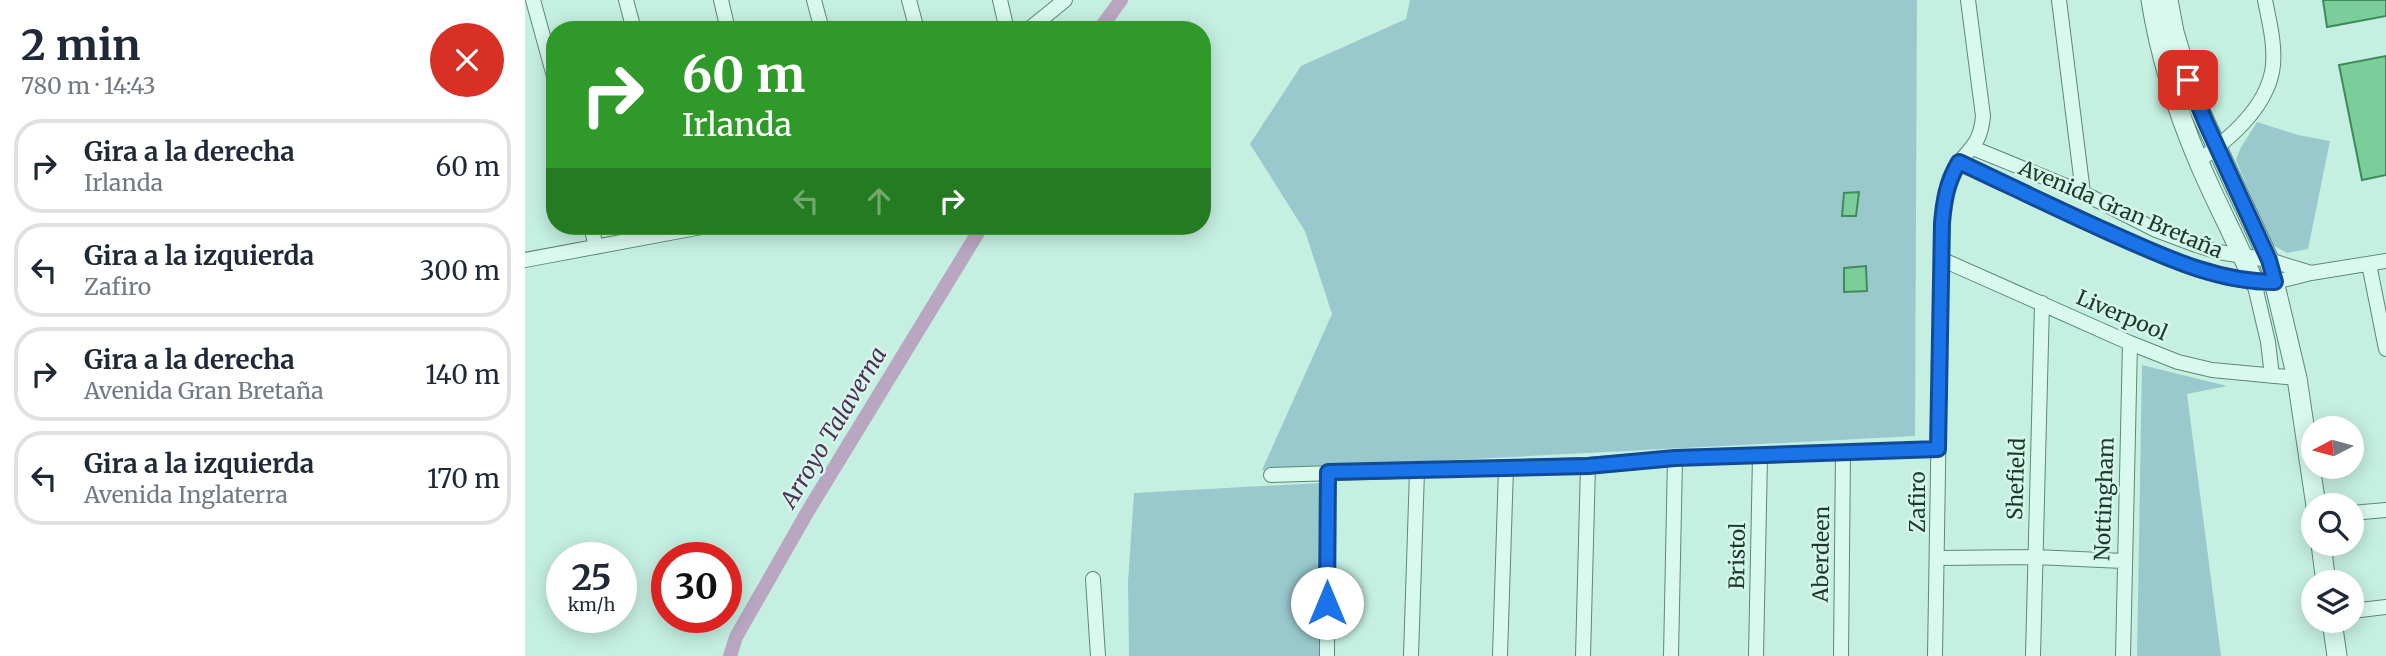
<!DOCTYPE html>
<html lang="es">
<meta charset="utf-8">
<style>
body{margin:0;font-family:Merriweather,serif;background:#f6f6f7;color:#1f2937;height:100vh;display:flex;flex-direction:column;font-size:26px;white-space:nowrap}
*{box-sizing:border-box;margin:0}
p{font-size:23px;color:#747a83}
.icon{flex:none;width:38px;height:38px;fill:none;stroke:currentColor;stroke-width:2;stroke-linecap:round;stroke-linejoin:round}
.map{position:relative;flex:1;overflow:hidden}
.side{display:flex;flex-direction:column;background:#fff;width:525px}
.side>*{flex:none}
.guide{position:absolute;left:21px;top:21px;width:665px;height:214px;border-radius:28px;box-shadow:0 4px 18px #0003;background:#2f9a2a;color:#fff;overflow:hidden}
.needle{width:46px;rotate:264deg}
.fabs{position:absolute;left:1776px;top:416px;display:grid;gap:14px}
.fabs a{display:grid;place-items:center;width:63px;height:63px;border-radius:50%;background:#fff;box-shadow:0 4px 18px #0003;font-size:35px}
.speed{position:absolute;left:21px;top:542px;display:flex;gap:14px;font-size:35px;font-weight:700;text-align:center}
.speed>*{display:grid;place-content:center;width:91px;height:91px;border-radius:50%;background:#fff;box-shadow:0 4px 18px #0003;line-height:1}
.speed small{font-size:18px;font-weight:400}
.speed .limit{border:10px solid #d22;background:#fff;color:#111}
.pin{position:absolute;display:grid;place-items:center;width:60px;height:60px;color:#fff;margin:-30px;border-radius:14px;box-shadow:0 4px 10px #0006}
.me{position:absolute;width:77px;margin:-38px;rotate:0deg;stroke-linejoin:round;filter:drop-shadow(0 0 5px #0008)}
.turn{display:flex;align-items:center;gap:24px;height:147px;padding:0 21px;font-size:32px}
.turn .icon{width:91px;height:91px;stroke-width:2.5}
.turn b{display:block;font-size:49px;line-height:60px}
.lanes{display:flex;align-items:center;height:66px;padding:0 21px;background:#0003;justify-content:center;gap:35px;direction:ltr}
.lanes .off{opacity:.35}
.round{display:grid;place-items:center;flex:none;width:74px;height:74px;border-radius:37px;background:#f6f6f7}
.summary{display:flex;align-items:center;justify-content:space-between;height:119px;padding:0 21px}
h1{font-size:42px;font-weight:700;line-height:52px}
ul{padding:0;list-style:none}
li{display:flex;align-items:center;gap:21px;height:94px;margin:0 14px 10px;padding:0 7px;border:4px solid #e0e1e3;border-radius:28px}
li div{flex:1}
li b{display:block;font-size:26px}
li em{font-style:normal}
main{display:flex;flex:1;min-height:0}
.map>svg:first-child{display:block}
.green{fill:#99c9cd}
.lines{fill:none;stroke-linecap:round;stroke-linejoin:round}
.canal{stroke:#b9a7c2;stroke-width:14}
.building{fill:#7bcd9a;stroke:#408a5b;stroke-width:2}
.minor-casing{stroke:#5b8a72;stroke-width:16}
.tertiary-casing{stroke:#5b8a72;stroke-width:21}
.minor{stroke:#d9f9ee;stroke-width:14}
.tertiary{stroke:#d9f9ee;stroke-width:19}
.route-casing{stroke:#114b97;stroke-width:18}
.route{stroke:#1a73e8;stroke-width:12}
.labels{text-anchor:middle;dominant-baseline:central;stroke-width:5;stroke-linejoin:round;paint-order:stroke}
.street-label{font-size:21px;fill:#1f3a2b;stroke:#d5f6eb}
.water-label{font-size:23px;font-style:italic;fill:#562e5a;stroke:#d5f6eb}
</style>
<main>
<section class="side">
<div class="summary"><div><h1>2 min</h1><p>780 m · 14:43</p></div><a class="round" style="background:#d93025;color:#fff"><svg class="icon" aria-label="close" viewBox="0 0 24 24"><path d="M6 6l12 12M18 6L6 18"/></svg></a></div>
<ul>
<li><svg class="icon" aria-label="right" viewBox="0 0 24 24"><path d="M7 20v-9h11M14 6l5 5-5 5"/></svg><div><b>Gira a la derecha</b><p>Irlanda</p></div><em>60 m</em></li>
<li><svg class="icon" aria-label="left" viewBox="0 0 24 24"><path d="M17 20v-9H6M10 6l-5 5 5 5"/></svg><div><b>Gira a la izquierda</b><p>Zafiro</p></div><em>300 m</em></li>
<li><svg class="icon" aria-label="right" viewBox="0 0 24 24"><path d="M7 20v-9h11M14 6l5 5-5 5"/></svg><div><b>Gira a la derecha</b><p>Avenida Gran Bretaña</p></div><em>140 m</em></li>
<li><svg class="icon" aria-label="left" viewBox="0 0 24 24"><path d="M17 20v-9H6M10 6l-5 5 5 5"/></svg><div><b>Gira a la izquierda</b><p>Avenida Inglaterra</p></div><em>170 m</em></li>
</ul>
</section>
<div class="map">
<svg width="1861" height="656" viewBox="0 0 1861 656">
<rect width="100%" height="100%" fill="#c5efe1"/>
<path class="green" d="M885 0H1392L1390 436 737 470 807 314 780 231 725 144 776 66 881 19Z
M1732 122 1773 135 1805 141 1783 249 1762 253 1746 244 1711 160 1715 149Z
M1617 365 1702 386 1662 394 1696 656H1612Z
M796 483 795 656H604L603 582 609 493Z"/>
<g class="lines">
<path class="canal" d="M574 30 596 0
M205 656 211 637 283 511 457 226"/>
</g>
<path class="building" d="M1798 0H1861V16L1802 27Z
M1861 56V175L1837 180 1814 65Z
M1334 192 1331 216H1317L1319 193Z
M1341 266 1342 291 1319 292V268Z"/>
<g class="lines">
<g class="minor-casing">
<path id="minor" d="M8 0 30 80
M101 0 109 30
M196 0 203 30
M289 0 297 30
M384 0 392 30
M475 0 482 30
M1534 0 1558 193
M503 30 540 0
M1448 148 1558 193 1631 230 1671 245 1693 252 1744 260 1786 273
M1673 161C1705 139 1744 106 1748 65 1750 43 1744 21 1740 0
M1434 162 1644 259 1699 277 1729 282 1743 342 1747 376
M66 226 71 247
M1416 259 1605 343 1653 362 1687 370 1772 378
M0 260 182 226
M1844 264 1861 349
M1750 282 1786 273 1861 261
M746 475 1063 465 1150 458 1413 449
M1827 513 1861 510
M1413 558 1510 557 1598 561
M568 579 573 656
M1827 611 1861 607
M802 656 803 472
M886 656 892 471
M975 656 981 467
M1058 656 1063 465
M1146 656 1150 458
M1231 656 1235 456
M1316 656 1318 452
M1410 656 1417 223C1419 206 1420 189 1427 174 1440 149 1455 150 1458 116L1443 0
M1508 656 1517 303
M1598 656 1605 343"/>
</g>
<g class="tertiary-casing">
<path id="tertiary" d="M1626 0C1635 56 1651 108 1673 160 1690 201 1712 241 1729 282H1750
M1643 0 1649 32 1669 98 1744 260 1772 378 1791 506
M1796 544 1801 583
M1807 621 1812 656"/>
</g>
<use href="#minor" class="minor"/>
<use href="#tertiary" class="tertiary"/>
</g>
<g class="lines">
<g class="route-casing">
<path id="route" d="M802 603 803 472 1063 466 1150 458 1413 449 1417 223C1419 200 1422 182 1434 162 1483 185 1532 209 1581 231 1636 255 1689 282 1750 282L1744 260 1681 123 1663 80"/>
</g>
<use href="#route" class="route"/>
</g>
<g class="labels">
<g class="street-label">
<text transform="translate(1596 209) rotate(23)">Avenida Gran Bretaña</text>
<text transform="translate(1597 315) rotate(23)">Liverpool</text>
<text transform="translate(1491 479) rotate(-88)">Shefield</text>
<text transform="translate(1579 499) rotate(-88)">Nottingham</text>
<text transform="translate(1392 502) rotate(-90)">Zafiro</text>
<text transform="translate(1296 554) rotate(-89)">Aberdeen</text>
<text transform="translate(1212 556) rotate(-89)">Bristol</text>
</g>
<g class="water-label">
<text transform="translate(308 427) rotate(-59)">Arroyo Talaverna</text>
</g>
</g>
</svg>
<div class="fabs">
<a><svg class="needle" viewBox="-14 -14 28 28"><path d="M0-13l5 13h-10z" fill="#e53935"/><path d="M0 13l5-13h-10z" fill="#747a83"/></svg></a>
<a><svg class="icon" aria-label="search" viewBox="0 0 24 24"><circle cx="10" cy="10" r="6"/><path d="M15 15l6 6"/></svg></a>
<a><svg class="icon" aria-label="layers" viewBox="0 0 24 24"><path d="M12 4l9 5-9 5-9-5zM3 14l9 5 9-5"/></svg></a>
</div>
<div class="speed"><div>25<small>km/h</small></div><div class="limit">30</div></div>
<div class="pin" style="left:1663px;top:80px;background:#d93025"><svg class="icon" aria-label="arrive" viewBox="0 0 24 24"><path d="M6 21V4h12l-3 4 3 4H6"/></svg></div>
<svg class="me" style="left:802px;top:603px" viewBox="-20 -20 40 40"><circle r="19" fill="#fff"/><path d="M0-13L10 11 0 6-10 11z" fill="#1a73e8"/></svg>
<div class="guide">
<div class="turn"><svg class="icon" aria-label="right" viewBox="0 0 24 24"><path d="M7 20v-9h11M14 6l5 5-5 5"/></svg><div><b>60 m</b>Irlanda</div></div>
<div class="lanes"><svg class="icon off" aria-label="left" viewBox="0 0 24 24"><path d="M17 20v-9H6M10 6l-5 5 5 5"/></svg><svg class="icon off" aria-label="ahead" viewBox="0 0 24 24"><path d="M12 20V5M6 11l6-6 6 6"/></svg><svg class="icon" aria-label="right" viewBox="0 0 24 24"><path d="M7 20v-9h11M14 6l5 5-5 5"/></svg></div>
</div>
</div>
</main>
